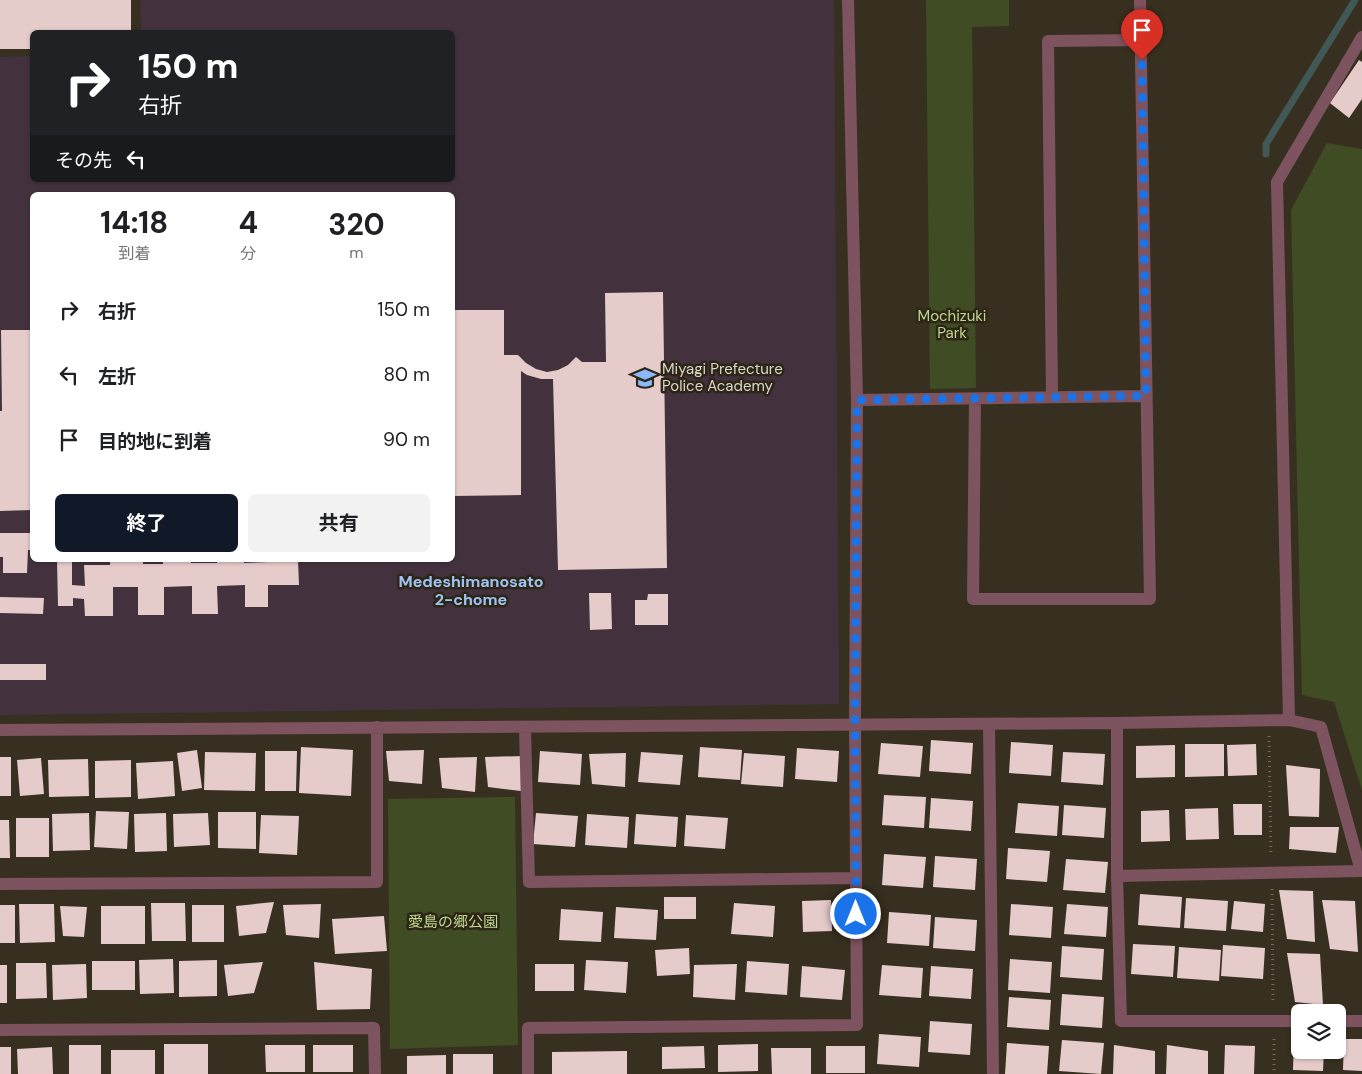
<!DOCTYPE html>
<html lang="ja">
<meta charset="utf-8">
<style>
body{margin:0;font-family:"DM Sans","Noto Sans JP",sans-serif;background:#f2f2f2;color:#202124;height:100vh;display:flex;flex-direction:column;font-size:19px;white-space:nowrap}
*{box-sizing:border-box;margin:0}
p{font-size:16px;color:#757577}
.icon{flex:none;width:28px;height:28px;fill:none;stroke:currentColor;stroke-width:2;stroke-linecap:round;stroke-linejoin:round}
.map{position:relative;flex:1;overflow:hidden}
.details{position:absolute;left:30px;top:192px;width:425px;height:370px;display:flex;flex-direction:column;background:#fff;border-radius:8px;box-shadow:0 1px 4px #0004}
.details>*{flex:none}
.hud{position:absolute;left:30px;top:30px;width:425px;height:152px;border-radius:8px;box-shadow:0 1px 4px #0004;background:#202124;color:#fff;overflow:hidden}
.fabs{position:absolute;left:1291px;top:1004px;display:grid;gap:10px}
.fabs a{display:grid;place-items:center;width:55px;height:55px;border-radius:8px;background:#fff;box-shadow:0 1px 4px #0004;font-size:25px}
.pin{position:absolute;display:grid;place-items:center;width:42px;height:42px;color:#fff;margin:-51px -21px;border-radius:50% 50% 50% 0;rotate:-45deg;box-shadow:0 0 5px #0007}
.pin .icon{rotate:45deg}
.me{position:absolute;width:55px;margin:-28px;rotate:0deg;stroke-linejoin:round;filter:drop-shadow(0 0 4px #0008)}
.turn{display:flex;align-items:center;gap:18px;height:105px;padding:0 25px;font-size:22px}
.turn .icon{width:65px;height:65px;stroke-width:2.5}
.turn b{display:block;font-size:35px;line-height:42px}
.then{display:flex;align-items:center;height:48px;padding:0 25px;background:#0003;gap:10px;font-size:19px}
.eta{display:flex;justify-content:space-evenly;align-items:center;height:85px;text-align:center}
.eta b{font-size:30px;font-weight:700;line-height:35px}
.button{display:flex;gap:10px;margin-top:auto;padding:10px 25px}
.button a{flex:1;height:58px;border-radius:8px;background:#111827;color:#fff;font-size:20px;font-weight:700;line-height:58px;text-align:center}
.button a+a{background:#f2f2f2;color:#202124}
ul{padding:0;list-style:none}
li{display:flex;align-items:center;gap:15px;height:65px;padding:0 25px}
li div{flex:1}
li b{display:block;font-size:19px}
li em{font-style:normal}
.map>svg:first-child{display:block}
.education{fill:#43323e;fill-rule:evenodd}
.green{fill:#404c23}
.lines{fill:none;stroke-linecap:round;stroke-linejoin:round}
.stream{stroke:#425857;stroke-width:7}
.building{fill:#e5cccb}
.path{stroke:#716b5d;stroke-width:3;stroke-dasharray:1 4;stroke-linecap:butt}
.street{stroke:#7d535f;stroke-width:12}
.route{stroke:#1a73e8;stroke-width:9;stroke-dasharray:0 16.2}
.labels{text-anchor:middle;dominant-baseline:central;stroke-width:5;stroke-linejoin:round;paint-order:stroke}
.park-label{font-size:15px;fill:#bfd78e;stroke:#2d2617}
.poi-label{font-size:15px;fill:#dbd6cd;stroke:#2d2617;text-anchor:start}
.neighbourhood-label{font-size:16px;font-weight:bold;fill:#9fc3f4;stroke:#2d2617}
</style>
<div class="map">
<svg width="1362" height="1074" viewBox="0 0 1362 1074">
<rect width="100%" height="100%" fill="#373020"/>
<path class="education" d="M140 0H834L839 704 0 715V57L32 56V180H452V32H141ZM32 195H452V560H32Z"/>
<path class="green" d="M926 0H1009V26L972 27 976 388 930 389Z
M1327 143 1362 149V790L1334 702 1302 695 1291 210Z
M515 797 518 1045 390 1049 388 799Z"/>
<g class="lines">
<path class="stream" d="M1266 154V144L1355 0"/>
</g>
<path class="building" d="M0 0H131V32H32V49H0Z
M1359 60 1362 62V99L1349 118 1330 103Z
M663 292 667 568 558 570 553 379H541L527 375 521 371V495L452 496V310H504V355H518L526 363 536 369 547 372 558 370 568 365 576 357 582 362H606L605 293Z
M1 330H32V510L0 511V411H2Z
M0 533H32V550H28L27 573H3V557H0Z
M57 560H72V585L85 586 84 565H110V560H143V564H163V560H191V563H217V560H244V563L269 562V560H298L299 585H268V607H245V585L217 586 218 614H192V586L164 587V615H138V587H113V616H85L84 599 73 598V606H58Z
M589 593H611L612 629 590 630Z
M648 594H668V625H635V600H647Z
M0 597 44 598 43 614 0 613Z
M0 664H46V680H0Z
M931 740 973 743 971 774 929 771Z
M1011 742 1053 745 1051 776 1009 773Z
M881 743 923 746 920 777 878 774Z
M1185 744H1224V776L1185 777Z
M1256 744 1257 775 1228 776 1227 745Z
M1175 745V777L1136 778V746Z
M301 747 353 750 351 796 299 793Z
M700 747 742 750 740 780 698 777Z
M797 748 839 751 837 782 795 779Z
M197 750 202 788 182 791 177 753Z
M424 750 422 784 389 781 386 751Z
M265 751H297L296 791H265Z
M540 751 582 754 580 785 538 782Z
M205 752 256 753 255 791 204 790Z
M641 752 683 755 680 785 638 782Z
M1063 752 1105 754 1103 785 1061 782Z
M626 753 625 787 592 784 589 754Z
M744 753 785 756 783 787 741 784Z
M523 756 521 791 488 787 485 757Z
M0 757H11V796H0Z
M477 757 475 792 442 788 439 758Z
M41 758 44 794 20 796 17 760Z
M88 759 89 796 49 797 48 760Z
M131 760V797L95 798V761Z
M173 761 175 796 138 799 136 763Z
M1286 765 1320 769 1319 817 1289 816Z
M884 795 926 797 924 828 882 825Z
M931 798 973 801 971 831 929 828Z
M1018 803 1059 806 1057 836 1015 833Z
M1233 804H1262V835H1234Z
M1064 805 1106 808 1104 838 1062 835Z
M1218 808 1219 839 1186 840 1185 809Z
M1169 810 1170 841 1141 842V811Z
M96 811 129 812 127 849 94 847Z
M218 812H256V849L218 848Z
M89 813 90 850 53 851 52 814Z
M166 813 167 851 135 852 134 814Z
M208 813 210 845 174 847 173 814Z
M536 813 578 816 575 847 533 844Z
M587 814 629 817 627 848 585 845Z
M636 814 678 817 676 847 634 844Z
M261 815 299 816 297 855 259 853Z
M686 815 728 818 725 849 684 846Z
M16 818H49V857H16Z
M0 820H9L10 858H0Z
M1290 827H1339L1336 853 1289 849Z
M1008 848 1050 851 1047 882 1006 879Z
M884 854 926 857 923 888 882 885Z
M935 856 977 859 975 890 933 887Z
M1066 859 1108 862 1105 893 1063 890Z
M1279 890 1313 891 1315 942 1287 939Z
M1140 894 1182 897 1180 928 1138 925Z
M664 897H696V919H664Z
M1186 898 1228 901 1226 931 1184 928Z
M831 900 832 931 803 932 802 901Z
M1322 900 1355 901 1358 952 1330 949Z
M1234 901 1265 904 1263 932 1231 929Z
M274 902 266 933 239 936 236 906Z
M151 903H185L186 941H152Z
M734 903 775 906 773 937 731 934Z
M19 904H54L55 942 20 943Z
M321 904 319 938 286 935 283 905Z
M1011 904 1053 907 1051 938 1009 935Z
M1067 904 1108 907 1106 937 1064 934Z
M0 905H15V943H0Z
M192 905H224V942H192Z
M60 906 87 907 84 937 63 936Z
M101 906H145V944H101Z
M616 907 658 910 656 940 614 938Z
M561 909 603 912 601 942 559 940Z
M889 912 931 915 929 946 887 943Z
M384 916 387 951 335 954 332 919Z
M935 917 977 920 975 951 933 948Z
M1133 944 1175 946 1173 977 1131 974Z
M1223 945 1265 948 1263 979 1221 976Z
M1062 946 1104 949 1102 980 1060 977Z
M1179 947 1221 950 1219 981 1177 978Z
M689 948 690 974 657 976 655 950Z
M1287 953 1320 954 1323 1005 1295 1002Z
M173 959 174 993 140 994 139 960Z
M1010 959 1052 962 1050 993 1008 990Z
M217 960V996L179 997V961Z
M586 960 628 962 626 993 584 990Z
M92 961H135V990H92Z
M747 961 789 964 787 995 745 992Z
M263 962 254 993 228 996 224 965Z
M314 962 372 969 370 1009 317 1010Z
M16 963H46L47 998 16 999Z
M86 964 87 998 53 1000 52 965Z
M535 964H574V991H535Z
M737 964 735 1000 693 997 694 965Z
M0 965H7V1003H0Z
M882 965 923 968 921 998 879 995Z
M802 966 845 970 842 1000 800 997Z
M931 966 973 969 971 999 929 996Z
M1062 994 1104 997 1102 1028 1060 1025Z
M1009 997 1051 1000 1049 1030 1007 1027Z
M930 1021 972 1024 970 1055 928 1052Z
M879 1034 921 1037 919 1067 877 1064Z
M1294 1038H1300V1050H1324L1323 1071 1293 1070Z
M1344 1039H1362V1071L1343 1070Z
M1062 1040 1104 1043 1101 1074 1059 1071Z
M1007 1043 1049 1046 1047 1074H1005Z
M164 1044H208V1074H164Z
M758 1044V1071L718 1072V1045Z
M69 1045H101V1074H69Z
M265 1045H305V1072H266Z
M313 1045H353V1072H313Z
M1114 1045 1155 1051V1074H1113Z
M1167 1045 1208 1051V1074H1166Z
M1225 1045 1255 1046 1254 1074H1224Z
M704 1046 705 1068 662 1069V1047Z
M826 1046H865V1073H826Z
M0 1047H11V1074H0Z
M52 1047 53 1074H18L17 1049Z
M771 1048H811V1074H772Z
M111 1050H155V1074H111Z
M627 1051V1074H552V1052Z
M453 1054H493V1074H453Z
M446 1055V1074H407V1056Z"/>
<g class="lines">
<path class="path" d="M1269 736 1271 855
M1272 889 1273 1003
M1274 1039V1074"/>
<path class="street" d="M1052 397 1048 41 1142 40
M975 399 973 599H1150L1140 0
M857 400 1146 396
M1117 723V876L1121 1021H1300
M989 724 993 1074
M525 728 529 882 856 878
M0 730 1117 723 1289 720
M1117 876 1361 871 1321 727 1289 720 1277 182 1362 37
M0 884 377 882V727
M1338 1021H1362
M0 1030 374 1028 375 1074
M528 1074V1028L857 1025 855 724 857 400 848 0"/>
</g>
<g class="lines">
<path class="route" d="M856 914 855 724 857 400 1146 396 1142 60"/>
</g>
<defs>
<g id="school-bare" transform="scale(1.725)"><path d="M0-5L7-2L0 1L-7-2ZM-4 1L0 2.5L4 1V4Q0 6-4 4Z" fill="#8abafc" stroke="#2d2617" stroke-width="2.5" paint-order="stroke"/></g>
</defs>
<g fill-rule="evenodd">
<use href="#school-bare" x="645" y="378"/>
</g>
<g class="labels">
<g class="park-label">
<text x="952" y="316">Mochizuki<tspan x="952" dy="17">Park</tspan></text>
<text x="453" y="922">愛島の郷公園</text>
</g>
<g class="poi-label">
<text x="662" y="369">Miyagi Prefecture<tspan x="662" dy="17">Police Academy</tspan></text>
</g>
<g class="neighbourhood-label">
<text x="471" y="581">Medeshimanosato<tspan x="471" dy="18">2-chome</tspan></text>
</g>
</g>
</svg>
<div class="fabs">
<a><svg class="icon" aria-label="layers" viewBox="0 0 24 24"><path d="M12 4l9 5-9 5-9-5zM3 14l9 5 9-5"/></svg></a>
</div>
<div class="pin" style="left:1142px;top:60px;background:#d93025"><svg class="icon" aria-label="arrive" viewBox="0 0 24 24"><path d="M6 21V4h12l-3 4 3 4H6"/></svg></div>
<svg class="me" style="left:856px;top:914px" viewBox="-20 -20 40 40"><circle r="17" fill="#1a73e8" stroke="#fff" stroke-width="3"/><path d="M0-11L8 9 0 5-8 9z" fill="#fff"/></svg>
<div class="hud">
<div class="turn"><svg class="icon" aria-label="right" viewBox="0 0 24 24"><path d="M7 20v-9h11M14 6l5 5-5 5"/></svg><div><b>150 m</b>右折</div></div>
<div class="then">その先<svg class="icon" aria-label="left" viewBox="0 0 24 24"><path d="M17 20v-9H6M10 6l-5 5 5 5"/></svg></div>
</div>
<section class="details">
<div class="eta">
<div><b>14:18</b><p>到着</p></div>
<div><b>4</b><p>分</p></div>
<div><b>320</b><p>m</p></div>
</div>
<ul>
<li><svg class="icon" aria-label="right" viewBox="0 0 24 24"><path d="M7 20v-9h11M14 6l5 5-5 5"/></svg><div><b>右折</b></div><em>150 m</em></li>
<li><svg class="icon" aria-label="left" viewBox="0 0 24 24"><path d="M17 20v-9H6M10 6l-5 5 5 5"/></svg><div><b>左折</b></div><em>80 m</em></li>
<li><svg class="icon" aria-label="arrive" viewBox="0 0 24 24"><path d="M6 21V4h12l-3 4 3 4H6"/></svg><div><b>目的地に到着</b></div><em>90 m</em></li>
</ul>
<div class="button"><a>終了</a><a>共有</a></div>
</section>
</div>
